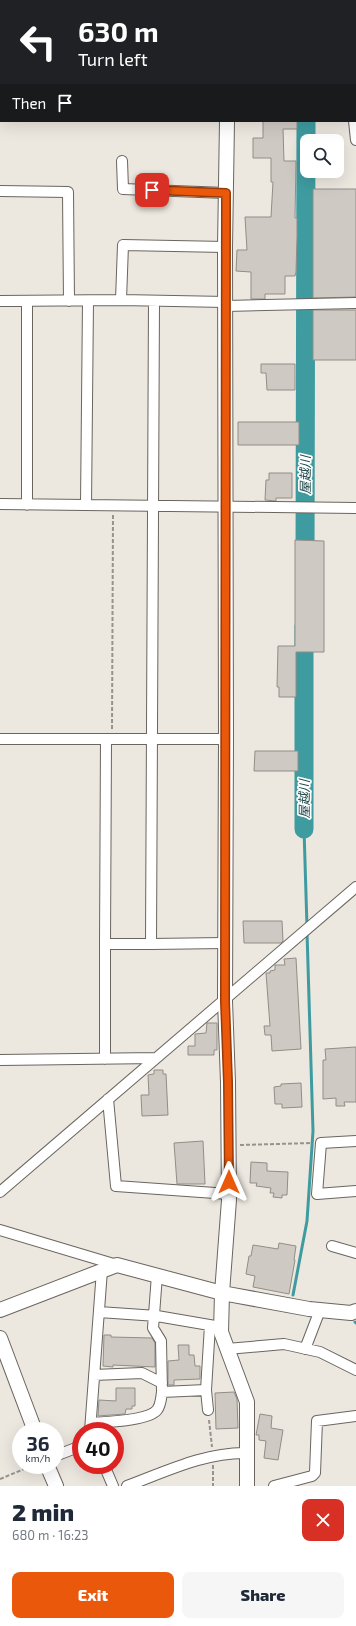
<!DOCTYPE html>
<meta charset="utf-8">
<style>
body{margin:0;font-family:"Exo 2","Noto Sans JP",sans-serif;background:#f6f6f7;color:#1f2937;height:100vh;display:flex;flex-direction:column;font-size:15px;white-space:nowrap}
*{box-sizing:border-box;margin:0}
p{font-size:13px;color:#747a83}
.icon{flex:none;width:22px;height:22px;fill:none;stroke:currentColor;stroke-width:2;stroke-linecap:round;stroke-linejoin:round}
.map{position:relative;height:1486px;overflow:hidden}
.panel{display:flex;flex-direction:column;background:#fff;flex:1}
.panel>*{flex:none}
.guide{position:absolute;left:0px;top:0px;width:356px;height:122px;box-shadow:0 4px 16px #0002;background:#202124;color:#fff;overflow:hidden}
.fabs{position:absolute;left:300px;top:134px;display:grid;gap:8px}
.fabs a{display:grid;place-items:center;width:44px;height:44px;border-radius:8px;background:#fff;box-shadow:0 4px 16px #0002;font-size:20px}
.speed{position:absolute;left:12px;top:1422px;display:flex;gap:8px;font-size:20px;font-weight:700;text-align:center}
.speed>*{display:grid;place-content:center;width:52px;height:52px;border-radius:50%;background:#fff;box-shadow:0 4px 16px #0002;line-height:1}
.speed small{font-size:10px;font-weight:400}
.speed .limit{border:6px solid #d22;background:#fff;color:#111}
.pin{position:absolute;display:grid;place-items:center;width:34px;height:34px;color:#fff;margin:-17px;border-radius:8px;box-shadow:0 2px 6px #0006}
.me{position:absolute;width:44px;margin:-22px;rotate:0deg;stroke-linejoin:round;filter:drop-shadow(0 0 3px #0008)}
.turn{display:flex;align-items:center;gap:14px;height:84px;padding:0 12px;font-size:18px}
.turn .icon{width:52px;height:52px;stroke-width:2.5}
.turn b{display:block;font-size:28px;line-height:34px}
.then{display:flex;align-items:center;height:38px;padding:0 12px;background:#0003;gap:8px;font-size:15px}
.round{display:grid;place-items:center;flex:none;width:42px;height:42px;border-radius:8px;background:#f6f6f7}
.summary{display:flex;align-items:center;justify-content:space-between;height:68px;padding:0 12px}
h1{font-size:24px;font-weight:800;line-height:30px}
.button{display:flex;gap:8px;margin-top:auto;padding:8px 12px}
.button a{flex:1;height:46px;border-radius:8px;background:#ea580c;color:#fff;font-size:16px;font-weight:800;line-height:46px;text-align:center}
.button a+a{background:#f6f6f7;color:#1f2937}
.map>svg:first-child{display:block}
.lines{fill:none;stroke-linecap:round;stroke-linejoin:round}
.stream{stroke:#3e9ca0;stroke-width:3}
.river{stroke:#3e9ca0;stroke-width:19}
.building{fill:#cec9c2;stroke:#928d87}
.street-casing{stroke:#6a655f;stroke-width:12}
.secondary-casing{stroke:#6a655f;stroke-width:16}
.path{stroke:#96928d;stroke-width:2;stroke-dasharray:4 2;stroke-linecap:butt}
.street{stroke:#fff;stroke-width:10}
.secondary{stroke:#fff;stroke-width:14}
.route-casing{stroke:#983908;stroke-width:10}
.route{stroke:#ea580c;stroke-width:7}
.labels{text-anchor:middle;dominant-baseline:central;stroke-width:3.5;stroke-linejoin:round;paint-order:stroke}
.water-label{font-size:13px;font-style:italic;fill:#1c4749;stroke:#fff}
</style>
<div class="map">
<svg width="356" height="1486" viewBox="0 0 356 1486">
<rect width="100%" height="100%" fill="#ece7df"/>
<g class="lines">
<path class="stream" d="M304 829 307 927
M293 1295 307 1221 313 1131 307 932
M355 1322 356 1323"/>
<path class="river" d="M295 0V1
M305 565 306 121
M304 829V626"/>
</g>
<path class="building" d="M263 121H297V129H283L284 161H296L295 218H297V237L296 272 295 276H285V294H265V299H251V272L236 271 237 250H247L245 217H271L273 182H271V158H253V138H263Z
M313 189H356V297L313 298Z
M313 310H356V360H313Z
M261 364H295V390H267L266 373H261Z
M238 422H299V445H238Z
M269 473H292V498H276V501L265 500 266 480H269Z
M295 540 324 541V652H296V697H279V687H277L278 646H295Z
M255 751H298V771H254Z
M243 921H282L283 941 281 943H244Z
M296 958 301 1049 272 1051 271 1035H265L264 1026H270L266 973H270V971L275 970V965H285L284 959Z
M207 1023H217V1050H214V1055H188V1046H195V1034L206 1033Z
M356 1047V1102H344L345 1106H336V1098L323 1099V1060H326L325 1049Z
M154 1070H163V1074H166L168 1115 142 1116 141 1095H149L148 1075 154 1074Z
M301 1083 302 1107 282 1108V1104H275L274 1087 281 1086V1084Z
M203 1141 205 1184H177L174 1143Z
M251 1162 267 1163V1171L288 1172 287 1195H282V1198L273 1197 274 1193H270L271 1188 256 1186 257 1183H250Z
M279 1243 296 1246 294 1260H295L289 1294 253 1287 255 1276 246 1274 249 1256H251L253 1245 278 1249Z
M104 1335H111V1337L152 1338 155 1343V1367L113 1365V1367L103 1366Z
M178 1345H189V1355H194L195 1366H200V1379L174 1380V1385H168V1361L179 1360Z
M116 1388H135V1406H132V1409H126L125 1414 98 1416 99 1400 116 1401Z
M234 1392 237 1399 238 1428 216 1429 215 1393Z
M260 1414 272 1416 271 1428 283 1430 278 1460 264 1458 266 1441 259 1440V1435H256Z"/>
<g class="lines">
<g class="street-casing">
<path id="street" d="M351 0V1
M354 121 356 140
M122 161 123 189 226 193
M0 191 68 192 69 301
M121 300 123 245 225 247
M0 301 121 300 226 302
M226 306 356 303
M0 504 356 508
M27 505V301
M86 505 88 301
M0 739H226
M105 944 106 739
M151 944 225 943
M105 1059V944H151L154 301
M0 1060 156 1058
M108 1099 116 1186 229 1194
M356 1141 321 1143 317 1194 356 1191
M0 1192 356 887
M0 1230 117 1265
M332 1246 356 1253
M157 1275 153 1328 161 1341 162 1392 206 1390
M99 1312 157 1316 221 1327
M227 1349 284 1344 320 1352 356 1370
M305 1349 320 1310
M94 1375 142 1373 162 1383
M208 1410 206 1390 210 1325
M91 1423C105 1422 148 1421 157 1410 161 1405 161 1398 162 1392
M90 1431 102 1270
M55 1456 81 1446
M104 1465 113 1486
M127 1486C165 1472 205 1452 247 1453
M274 1486 312 1476 315 1473 317 1421 356 1416"/>
</g>
<g class="secondary-casing">
<path id="secondary" d="M228 1V0
M227 121 225 247 226 739 225 1001 228 1082 229 1200 222 1293 221 1332 247 1402V1486
M0 1310 117 1265 222 1293 309 1309 351 1313 356 1311
M0 1338 35 1431
M47 1465 56 1486"/>
</g>
<path class="path" d="M112 729 113 515
M240 1145 312 1143
M209 1420 212 1447
M213 1465V1486
M0 1479 34 1465"/>
<use href="#street" class="street"/>
<use href="#secondary" class="secondary"/>
</g>
<g class="lines">
<g class="route-casing">
<path id="route" d="M152 190 226 193 225 1001 228 1082 229 1182"/>
</g>
<use href="#route" class="route"/>
</g>
<g class="labels">
<g class="water-label">
<text transform="translate(305 475) rotate(-90)">屋越川</text>
<text transform="translate(304 799) rotate(-90)">屋越川</text>
</g>
</g>
</svg>
<div class="fabs">
<a><svg class="icon" aria-label="search" viewBox="0 0 24 24"><circle cx="10" cy="10" r="6"/><path d="M15 15l6 6"/></svg></a>
</div>
<div class="speed"><div>36<small>km/h</small></div><div class="limit">40</div></div>
<div class="pin" style="left:152px;top:190px;background:#d93025"><svg class="icon" aria-label="arrive" viewBox="0 0 24 24"><path d="M6 21V4h12l-3 4 3 4H6"/></svg></div>
<svg class="me" style="left:229px;top:1182px" viewBox="-20 -20 40 40"><path d="M0-17L14 15 0 8-14 15z" fill="#ea580c" stroke="#fff" stroke-width="4"/></svg>
<div class="guide">
<div class="turn"><svg class="icon" aria-label="left" viewBox="0 0 24 24"><path d="M17 20v-9H6M10 6l-5 5 5 5"/></svg><div><b>630 m</b>Turn left</div></div>
<div class="then">Then<svg class="icon" aria-label="arrive" viewBox="0 0 24 24"><path d="M6 21V4h12l-3 4 3 4H6"/></svg></div>
</div>
</div>
<section class="panel">
<div class="summary"><div><h1>2 min</h1><p>680 m · 16:23</p></div><a class="round" style="background:#d93025;color:#fff"><svg class="icon" aria-label="close" viewBox="0 0 24 24"><path d="M6 6l12 12M18 6L6 18"/></svg></a></div>
<div class="button"><a>Exit</a><a>Share</a></div>
</section>
